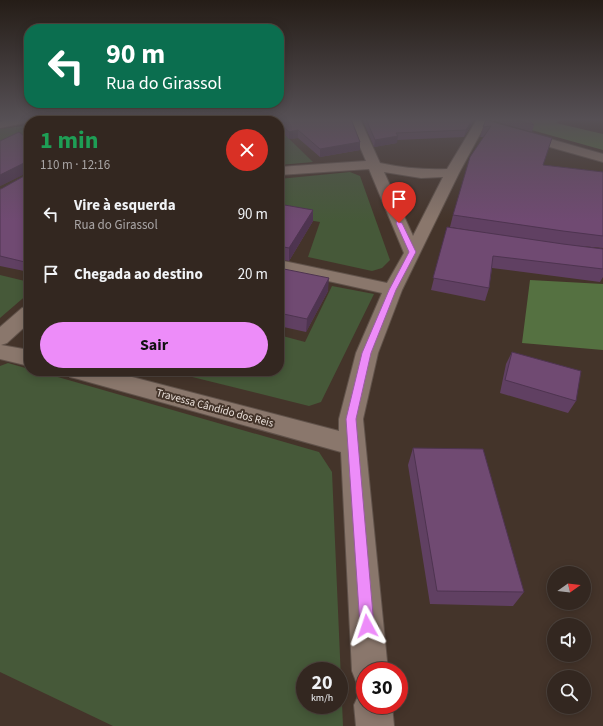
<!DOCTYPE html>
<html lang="pt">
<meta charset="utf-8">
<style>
body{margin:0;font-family:"Source Sans 3",sans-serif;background:#3e332d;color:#f1f3f6;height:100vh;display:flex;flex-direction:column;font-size:15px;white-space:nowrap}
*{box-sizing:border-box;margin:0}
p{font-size:13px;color:#a9a5a5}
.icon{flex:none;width:22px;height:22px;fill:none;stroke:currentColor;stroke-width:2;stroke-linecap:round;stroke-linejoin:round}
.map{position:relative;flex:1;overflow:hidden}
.side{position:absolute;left:24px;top:116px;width:260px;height:260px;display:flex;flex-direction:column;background:#332720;border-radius:16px;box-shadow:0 2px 10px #0003,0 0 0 1px #4e443e}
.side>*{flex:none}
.top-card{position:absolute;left:24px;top:24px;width:260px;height:84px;border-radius:16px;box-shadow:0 2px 10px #0003,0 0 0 1px #4e443e;background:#0b6e4f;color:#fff;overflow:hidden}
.needle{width:26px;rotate:76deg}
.controls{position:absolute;left:547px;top:566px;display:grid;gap:8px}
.controls a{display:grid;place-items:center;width:44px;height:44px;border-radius:50%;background:#332720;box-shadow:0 2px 10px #0003,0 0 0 1px #4e443e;font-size:20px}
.speed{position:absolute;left:296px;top:662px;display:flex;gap:8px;font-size:20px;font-weight:700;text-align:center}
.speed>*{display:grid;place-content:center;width:52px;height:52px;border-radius:50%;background:#332720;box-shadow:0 2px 10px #0003,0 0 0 1px #4e443e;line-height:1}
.speed small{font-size:10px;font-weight:400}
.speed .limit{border:6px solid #d22;background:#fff;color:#111}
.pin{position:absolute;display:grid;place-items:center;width:34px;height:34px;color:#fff;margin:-41px -17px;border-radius:50% 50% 50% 0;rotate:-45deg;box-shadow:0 0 4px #0007}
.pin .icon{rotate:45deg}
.me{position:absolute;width:44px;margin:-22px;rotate:355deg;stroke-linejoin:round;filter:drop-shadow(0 0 3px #0008)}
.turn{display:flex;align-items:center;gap:14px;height:84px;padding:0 16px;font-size:18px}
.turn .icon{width:52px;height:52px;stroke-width:2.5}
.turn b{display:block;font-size:28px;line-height:34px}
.round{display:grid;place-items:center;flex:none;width:42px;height:42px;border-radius:21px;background:#3e332d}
.headline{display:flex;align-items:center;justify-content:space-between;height:68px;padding:0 16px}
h1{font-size:24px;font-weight:700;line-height:30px;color:#1e9e55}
.action{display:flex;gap:8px;margin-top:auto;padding:8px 16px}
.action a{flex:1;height:46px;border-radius:24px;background:#ed8cf9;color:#111;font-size:16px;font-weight:700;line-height:46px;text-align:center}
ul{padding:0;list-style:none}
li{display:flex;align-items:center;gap:12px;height:60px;padding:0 16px}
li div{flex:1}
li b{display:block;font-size:15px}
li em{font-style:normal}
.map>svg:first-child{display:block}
.green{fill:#465939;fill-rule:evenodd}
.forest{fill:#557141}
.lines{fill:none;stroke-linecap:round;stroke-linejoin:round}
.minor-casing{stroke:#60524a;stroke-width:2}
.minor{fill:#8a776c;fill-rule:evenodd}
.wall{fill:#604062}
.shaded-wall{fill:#4e3450}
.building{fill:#704a72;stroke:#4e3450}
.route{fill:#ed8cf9;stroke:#9a5ba2}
.labels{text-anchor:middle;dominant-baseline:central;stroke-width:4;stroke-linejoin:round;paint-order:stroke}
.street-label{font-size:11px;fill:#eae0da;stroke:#44342a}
</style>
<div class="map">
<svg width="603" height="726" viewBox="0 0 603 726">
<rect width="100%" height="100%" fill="#44342a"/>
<path class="green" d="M29 125V134H26L0 147V129Z
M279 129 313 162 279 165Z
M350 172 360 176 390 260 382 268 372 271 308 257 320 222 279 215V179Z
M0 275 29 282V293L0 318Z
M332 286 374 294 321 402 309 406 168 371H279V335L305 342Z
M8 363 29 369V371H37L319 452 332 472 343 726H113L0 672V366ZM305 671H339V705H305Z"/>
<path class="forest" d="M513 119H563L556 123 603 134V150L528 129Z
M530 280 603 284V350L522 343Z"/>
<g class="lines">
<g class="minor-casing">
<path id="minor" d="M11 119H33L29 122 0 128V122Z
M348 119H360L380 163C403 168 424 170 447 169L476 121H484L486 123 459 173 402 290 378 353 363 419 388 671H365V687L357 684 352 671 341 452 78 379 70 377 67 371H109L339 431V419L356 353 382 293 279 270V260L387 283 404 253 369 169 279 175V167L366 161ZM384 172 421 178 443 177 413 236Z
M522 131 603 154V162L518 138 516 135 518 132Z
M29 306V323L7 343 1 345 29 350V366L0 359V327L22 308Z
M365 690V705H392L394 726H356L354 705 360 692Z"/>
</g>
<use href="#minor" class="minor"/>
</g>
<path class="wall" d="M268 119H351L360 142V150L320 157 298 138 289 139 279 129V121H270Z
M362 119H473L472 124 464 137 397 140V143L374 147Z
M487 119H528L534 125 532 132Z
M486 120 543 165 603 172V248L558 244 450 227 453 215 484 137H480L483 127Z
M29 140V272L0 266V189H1L26 175V173L0 186Z
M279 204 313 210V221L289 261 279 259Z
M447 227 563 244 603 249V277L600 282 492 268 489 288 485 301 431 290Z
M279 259 282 269 328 291 306 332 279 326Z
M512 352 576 401 568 413 500 393 506 364Z
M413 448 524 592 513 606 430 604 408 465Z"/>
<path class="shaded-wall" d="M207 119H216L214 121H205Z
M473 119 472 124 464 137 466 130Z
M298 130V138L289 139V132Z
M398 136 397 143 374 147 375 140Z
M360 142V150L320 157V149Z
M26 162 29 172 0 186V175Z
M313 210V221L289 261V248Z
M282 260V272L279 278V265Z
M329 278 328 291 306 332 307 319Z"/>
<path class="building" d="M45 119H207L205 121H41Z
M275 119H351L360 142 320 149 298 130 289 132 279 122V121H277Z
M366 119H473L466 130 396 133 398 136 375 140Z
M514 119H528L534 125Z
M486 120 552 138 543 165 603 172V236L563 231 453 215 470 157 491 126 483 127Z
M19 132 29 140V263L0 256V189H1L26 175V162L0 175V141Z
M279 204 313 210 289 248 279 246Z
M447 227 563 244 603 249V269L493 256 489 288 433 278Z
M279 259 282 260 279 265Z
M279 268 329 278 307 319 279 313Z
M512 352 581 371 576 401 505 380Z
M413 448 483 449 524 592 437 591Z"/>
<linearGradient id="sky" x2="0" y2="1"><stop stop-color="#251d17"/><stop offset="0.54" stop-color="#565055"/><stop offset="1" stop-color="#565055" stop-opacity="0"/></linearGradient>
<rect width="603" height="221" fill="url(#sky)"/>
<path class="route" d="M397 221 402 223 416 252 396 290 371 353 356 419 374 626 372 631 367 633 362 631 360 626 346 419 362 353 389 290 409 252 396 223Z"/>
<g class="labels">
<g class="street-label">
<text transform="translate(215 408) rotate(15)">Travessa Cândido dos Reis</text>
</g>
</g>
</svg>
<div class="controls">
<a><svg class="needle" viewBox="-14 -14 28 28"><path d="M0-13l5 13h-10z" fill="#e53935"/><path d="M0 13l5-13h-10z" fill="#a9a5a5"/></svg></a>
<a><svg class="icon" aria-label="sound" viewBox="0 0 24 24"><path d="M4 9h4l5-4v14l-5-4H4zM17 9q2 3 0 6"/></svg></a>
<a><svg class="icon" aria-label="search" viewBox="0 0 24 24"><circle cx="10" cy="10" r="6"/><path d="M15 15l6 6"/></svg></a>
</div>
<div class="speed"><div>20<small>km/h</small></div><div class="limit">30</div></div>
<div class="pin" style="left:399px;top:223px;background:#d93025"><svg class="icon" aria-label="arrive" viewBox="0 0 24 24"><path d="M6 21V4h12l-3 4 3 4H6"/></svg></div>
<svg class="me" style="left:367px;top:626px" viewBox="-20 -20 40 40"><path d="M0-17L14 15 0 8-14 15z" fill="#ed8cf9" stroke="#fff" stroke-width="4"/></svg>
<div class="top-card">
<div class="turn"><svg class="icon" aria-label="left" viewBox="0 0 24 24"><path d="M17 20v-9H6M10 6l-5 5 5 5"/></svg><div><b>90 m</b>Rua do Girassol</div></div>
</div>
<section class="side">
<div class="headline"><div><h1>1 min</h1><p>110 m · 12:16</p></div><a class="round" style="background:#d93025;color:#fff"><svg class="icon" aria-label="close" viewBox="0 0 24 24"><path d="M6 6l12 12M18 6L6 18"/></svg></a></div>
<ul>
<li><svg class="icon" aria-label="left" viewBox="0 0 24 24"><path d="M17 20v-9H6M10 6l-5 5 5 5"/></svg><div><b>Vire à esquerda</b><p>Rua do Girassol</p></div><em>90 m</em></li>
<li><svg class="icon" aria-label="arrive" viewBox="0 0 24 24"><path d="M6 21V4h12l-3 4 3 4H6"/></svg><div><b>Chegada ao destino</b></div><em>20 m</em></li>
</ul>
<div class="action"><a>Sair</a></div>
</section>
</div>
